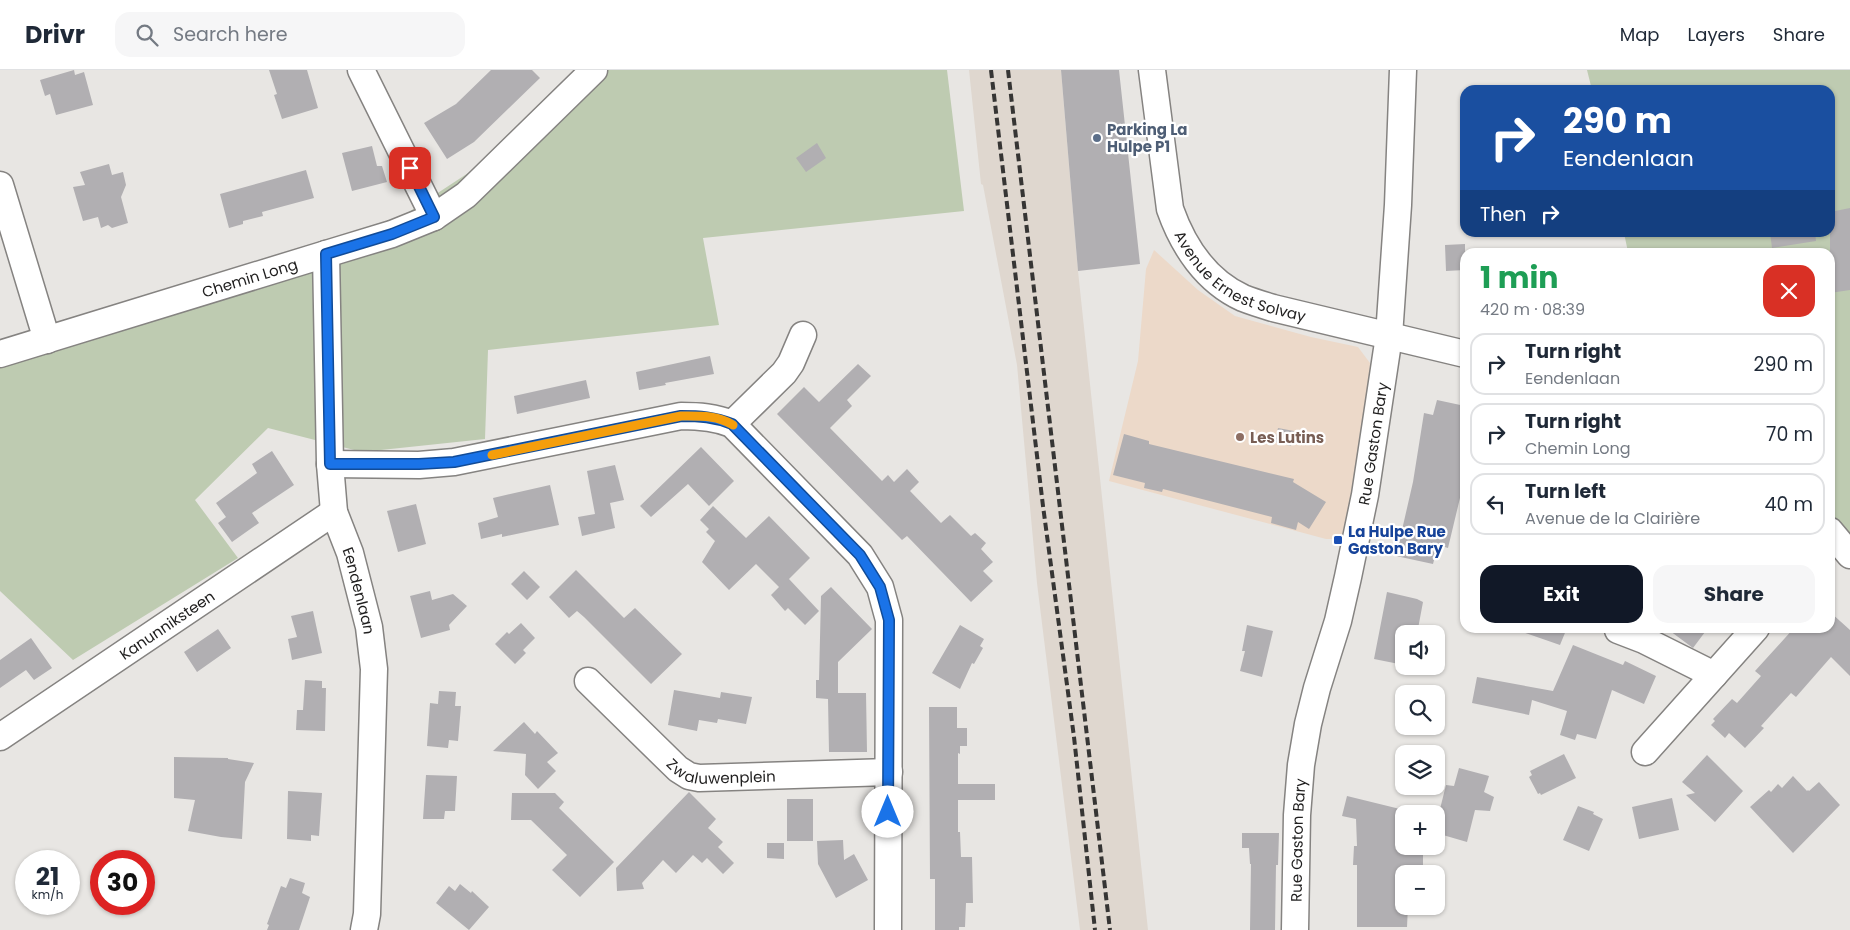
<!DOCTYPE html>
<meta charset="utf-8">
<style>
body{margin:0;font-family:Poppins,sans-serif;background:#f6f6f7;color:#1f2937;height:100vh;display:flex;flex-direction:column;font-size:19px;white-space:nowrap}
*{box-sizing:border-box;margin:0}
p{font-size:16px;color:#747a83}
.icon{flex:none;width:28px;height:28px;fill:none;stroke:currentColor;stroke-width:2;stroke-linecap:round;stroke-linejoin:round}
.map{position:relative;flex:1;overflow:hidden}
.panel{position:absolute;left:1460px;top:178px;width:375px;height:385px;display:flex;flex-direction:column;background:#fff;border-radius:15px;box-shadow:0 1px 4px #0004}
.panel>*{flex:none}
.top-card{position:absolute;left:1460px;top:15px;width:375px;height:152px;border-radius:15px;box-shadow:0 1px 4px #0004;background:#1a4fa0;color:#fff;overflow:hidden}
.fabs{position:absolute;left:1395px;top:555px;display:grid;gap:10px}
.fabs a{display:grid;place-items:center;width:50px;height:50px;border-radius:10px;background:#fff;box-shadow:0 1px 4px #0004;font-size:25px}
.speed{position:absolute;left:15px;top:780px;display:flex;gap:10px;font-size:25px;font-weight:700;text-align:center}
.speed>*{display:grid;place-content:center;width:65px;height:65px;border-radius:50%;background:#fff;box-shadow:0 1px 4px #0004;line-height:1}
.speed small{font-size:12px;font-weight:400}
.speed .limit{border:8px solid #d22;background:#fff;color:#111}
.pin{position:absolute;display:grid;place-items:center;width:42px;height:42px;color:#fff;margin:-21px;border-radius:10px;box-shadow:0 2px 8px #0006}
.me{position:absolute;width:55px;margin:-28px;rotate:0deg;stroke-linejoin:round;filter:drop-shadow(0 0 4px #0008)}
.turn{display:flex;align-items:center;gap:18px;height:105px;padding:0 20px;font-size:22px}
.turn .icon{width:65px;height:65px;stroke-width:2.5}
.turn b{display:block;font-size:35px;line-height:42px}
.then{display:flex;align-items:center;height:48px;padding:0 20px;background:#0003;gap:10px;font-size:19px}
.round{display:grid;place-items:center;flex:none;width:52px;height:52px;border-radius:15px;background:#f6f6f7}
.summary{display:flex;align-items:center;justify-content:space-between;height:85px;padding:0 20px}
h1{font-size:30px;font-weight:700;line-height:38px;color:#1e9e55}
.button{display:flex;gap:10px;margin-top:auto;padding:10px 20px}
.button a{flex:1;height:58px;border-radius:15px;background:#111827;color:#fff;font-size:20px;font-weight:700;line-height:58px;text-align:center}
.button a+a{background:#f6f6f7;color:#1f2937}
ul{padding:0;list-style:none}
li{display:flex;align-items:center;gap:15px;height:62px;margin:0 10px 8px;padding:0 10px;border:2px solid #e0e1e3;border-radius:15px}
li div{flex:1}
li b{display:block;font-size:19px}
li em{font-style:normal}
header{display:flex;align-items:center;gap:30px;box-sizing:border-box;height:70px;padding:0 25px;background:#fff;border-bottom:1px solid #e0e1e3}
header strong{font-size:24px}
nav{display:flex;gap:28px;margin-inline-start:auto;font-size:18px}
.search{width:350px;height:45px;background:#f6f6f7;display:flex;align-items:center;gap:12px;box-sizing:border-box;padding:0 18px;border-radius:15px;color:#747a83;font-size:19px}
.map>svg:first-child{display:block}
.built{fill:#dfd7cf}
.education{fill:#ecd9c9}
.green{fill:#becbb1}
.building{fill:#b1afb2}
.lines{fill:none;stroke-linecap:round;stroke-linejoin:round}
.minor-casing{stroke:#858381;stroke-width:29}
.minor{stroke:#fff;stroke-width:26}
.rail{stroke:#363534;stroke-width:4;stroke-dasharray:8 4;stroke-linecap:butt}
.route-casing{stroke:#114b97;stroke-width:12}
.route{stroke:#1a73e8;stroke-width:9}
.slow{stroke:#f59e0b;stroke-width:9}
.service-dot{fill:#5c6f8a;stroke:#fff;stroke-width:2}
.education-dot{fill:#8d6e63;stroke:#fff;stroke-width:2}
.transit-dot{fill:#1a4fb4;stroke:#fff;stroke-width:2}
.labels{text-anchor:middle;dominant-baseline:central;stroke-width:4.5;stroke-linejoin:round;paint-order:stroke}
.service-label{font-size:15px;font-weight:bold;fill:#4e5e75;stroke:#fff;text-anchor:start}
.street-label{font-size:15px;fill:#1f1e1e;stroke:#fff}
.education-label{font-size:15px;font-weight:bold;fill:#785e54;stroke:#fff;text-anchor:start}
.transit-label{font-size:15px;font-weight:bold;fill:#164399;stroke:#fff;text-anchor:start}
</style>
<header>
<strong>Drivr</strong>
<div class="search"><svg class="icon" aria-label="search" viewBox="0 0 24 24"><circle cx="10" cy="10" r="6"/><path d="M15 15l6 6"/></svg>Search here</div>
<nav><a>Map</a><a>Layers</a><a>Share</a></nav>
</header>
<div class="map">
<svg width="1850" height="860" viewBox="0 0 1850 860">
<rect width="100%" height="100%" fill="#e8e6e3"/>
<path class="built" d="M969 0H1061L1078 201 1148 860H1080L1037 513 1017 295 983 115 981 114Z"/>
<path class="education" d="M1154 180 1198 220 1235 246 1311 267 1358 277 1370 293 1369 323 1350 433 1341 469H1326L1109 411 1138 291 1146 199Z"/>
<path class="green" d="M579 0H947L964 141 703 168 719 255 488 280 485 369 362 382 268 358 195 430 238 488 73 590 0 521V292L339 188 497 84Z
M1587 0H1850V464L1830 443V182H1628L1624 163 1830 162V20H1592Z"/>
<path class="building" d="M74 0 75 5 84 2 93 35 56 45 50 24 45 26 40 10Z
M269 0H307L318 38 282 49 274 25 277 24Z
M491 0H532L540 8 474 72 447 89 424 53 456 34Z
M1061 0H1119L1140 194 1078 201Z
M817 73 826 88 806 102 796 88Z
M372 76 377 96H382L387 112 352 121 342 83Z
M109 94 112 105 123 102 126 115 121 127 128 153 112 158 108 155 101 158 98 147 83 151 73 117 85 115 80 102Z
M306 100 314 128 262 142 263 146 243 151V154L229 158 220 124Z
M1850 138V220L1830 223V142Z
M1770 162H1815L1816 171 1772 178Z
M1465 174V200L1446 201 1445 175Z
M710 286 714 304 665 313 666 315 639 320 636 302Z
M858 294 871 306 847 330 852 336 830 358 882 411 888 405 894 412 907 399 919 412 910 421 941 453 950 445 971 466 975 463 986 473 981 479 993 492 983 501 993 511 971 532 907 466 902 470 777 344 804 317 819 332Z
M586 310 590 328 517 344 514 326Z
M1437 330 1465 336V407L1448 478 1438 475 1433 494 1396 486 1413 412 1424 343 1433 345Z
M1278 358 1294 361 1291 376 1275 372Z
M1124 364 1149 371V374L1294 409 1293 412 1326 432 1309 459 1298 452 1296 460 1271 453 1272 447 1163 419 1162 422 1144 418 1145 413 1113 405Z
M701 377 734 411 709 436 688 414 651 447 640 436Z
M272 381 294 415 252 443 259 453 232 472 218 453 226 447 216 433 257 403 252 394Z
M615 395 624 430 610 433 615 458 582 466 578 447 595 444 587 401Z
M550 415 559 455 502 467V464L481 469 478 453 498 447 493 428Z
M416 434 426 474 398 482 387 441Z
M713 436 746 468 769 446 810 488 789 509 819 541 805 555 788 538 785 541 771 525 779 517 756 494 729 520 702 492 715 471 706 462 709 459 700 450Z
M576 500 624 548 635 538 682 584 651 614 584 547 577 541 569 548 549 527Z
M524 501 540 517 527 530 511 514Z
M831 517 872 559 838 592V623H866L867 682H829L828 629 816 628V610H819L821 526Z
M430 521 432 530 453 524 467 536 449 555 450 560 421 568 410 526Z
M1387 522 1417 529 1423 532 1417 564H1404V595L1374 589Z
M313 541 322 583 292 590 288 569 297 567 291 546Z
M1830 542 1850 560V606L1831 587 1796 627 1791 623 1761 656 1764 658 1745 678 1729 663 1725 668 1711 655 1715 651 1713 649 1732 629 1737 633 1761 606 1755 601 1794 558H1830Z
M521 553 535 568 523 580 526 583 515 594 495 574 507 562 509 564Z
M960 555 984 569 980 576 983 578 974 594 972 593 960 619 932 603Z
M1247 555 1273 561 1262 607 1240 601 1245 581H1242Z
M1517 558H1567L1560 575 1517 560Z
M1666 558H1708L1693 578Z
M218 559 231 578 197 602 184 582Z
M31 568 52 598 34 610 26 600 0 618V590Z
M1573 575 1623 595 1625 591 1656 606 1644 634 1612 620 1596 669 1577 664 1575 670 1560 665 1567 641 1532 630 1529 645 1472 633 1477 607 1553 621Z
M305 610 322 611V618H326L325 661 296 660 297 640H303Z
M674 620 720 628 721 622 752 627 746 654 718 649 717 653 699 650 697 661 668 655Z
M439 621 456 622 455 636H461L458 671 449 670 448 678 427 676 430 633 438 634Z
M929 637H957V658H967V676H960V684L958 683V714H995V730H958V762H960L961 787H972L973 833H966L965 857H959V860H935V809H930Z
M524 652 535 664 537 661 558 683 547 692 556 701 538 719 525 705 526 684 493 681Z
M1564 684 1576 708 1541 725 1540 723 1538 724 1529 707 1532 705 1530 701Z
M1707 685 1743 721 1715 752 1686 725 1695 723 1682 712Z
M174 687 228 688V689L254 693 245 712 242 769 221 767 188 761 195 730 174 728Z
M1459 698 1489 706 1484 722 1494 727 1490 741 1475 740 1467 772 1436 763V755L1446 715 1454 716Z
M426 705 457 706 455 741H445L444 749H423Z
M1793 706 1807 721 1808 720 1809 721 1819 712 1840 735 1793 783 1750 737 1769 720 1771 722 1778 714 1782 718Z
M288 721 322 723 319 766 311 765V771L287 769Z
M689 722 716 749 708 758 723 772 718 777 734 793 723 804 707 788 702 793 693 785 676 803 663 790 642 813 644 819 617 821 616 798Z
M512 723H555L564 732 559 738 614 792 580 827 552 800 567 785 531 750H511Z
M1347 726 1404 740V776H1423V803L1404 802V836H1408L1407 857H1357V795H1353L1354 776H1357L1356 749 1342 746Z
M1672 728 1679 760 1639 769 1632 737Z
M787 729H813V771H787Z
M1578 736 1594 742 1593 744 1603 749 1589 781 1563 770Z
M1242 763H1279L1278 795H1276L1275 860H1250L1251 794H1250L1249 778H1242Z
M843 770 844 790 854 784 868 810 836 828 818 794 817 771Z
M767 773H784V789L767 788Z
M290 808 305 813 302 823 310 827 299 860H267L269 855 267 854 281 816 286 818Z
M460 814 471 823 472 821 489 837 469 860 436 833 449 816 455 821Z"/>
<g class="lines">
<g class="minor-casing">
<g id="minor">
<path d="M361 0 434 147"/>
<path id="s1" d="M1152 0 1170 139C1183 176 1206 211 1243 228 1253 232 1263 235 1273 238L1465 284"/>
<path d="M0 115 47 270"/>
<path id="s2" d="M326 184 330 394 334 442 350 483 369 557 374 599 367 844 364 860"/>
<path id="s3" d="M0 284 326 184 392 164 434 147 466 125 594 0"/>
<path d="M732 354 784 303 791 293 803 265"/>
<path d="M330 394 419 395 454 392 681 346C699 346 715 347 732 354L860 485 880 517 889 550 888 860"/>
<path d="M1830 461 1850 485"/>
<path d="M1618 560 1644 570 1714 605"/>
<path id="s4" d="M588 611 678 699 689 706 699 708 889 702"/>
<path id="s5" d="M0 667 334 442"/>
<path d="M1645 682 1756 558"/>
<path id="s6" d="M1295 860 1297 745 1301 695 1308 654 1317 618 1338 551 1348 507 1365 425 1389 266 1398 135 1403 0"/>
</g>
</g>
<use href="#minor" class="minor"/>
<path class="rail" d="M991 0 1043 436 1074 667 1095 860
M1008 0 1110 860"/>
</g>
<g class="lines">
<g class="route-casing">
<path id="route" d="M410 98 434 147 392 164 326 184 330 394H419L454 392 681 346C699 346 715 347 732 354L860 485 880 517 889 550 888 742"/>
</g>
<use href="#route" class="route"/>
<path class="slow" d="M492 385 681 346C699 346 717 345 733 355"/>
</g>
<circle class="service-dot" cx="1097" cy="68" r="5"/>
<circle class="education-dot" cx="1240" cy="367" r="5"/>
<rect class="transit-dot" x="1333" y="465" width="10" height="10" rx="2.5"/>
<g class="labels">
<g class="service-label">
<text x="1107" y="59">Parking La<tspan x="1107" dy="17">Hulpe P1</tspan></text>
</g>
<g class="street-label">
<text stroke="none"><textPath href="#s1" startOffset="244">Avenue Ernest Solvay</textPath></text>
<text stroke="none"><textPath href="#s3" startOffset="261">Chemin Long</textPath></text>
<text stroke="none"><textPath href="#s6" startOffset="495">Rue Gaston Bary</textPath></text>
<text stroke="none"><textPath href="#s2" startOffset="341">Eendenlaan</textPath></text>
<text stroke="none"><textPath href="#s5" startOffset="201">Kanunniksteen</textPath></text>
<text stroke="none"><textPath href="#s4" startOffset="170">Zwaluwenplein</textPath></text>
<text stroke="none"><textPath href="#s6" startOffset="90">Rue Gaston Bary</textPath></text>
</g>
<g class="education-label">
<text x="1250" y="367">Les Lutins</text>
</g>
<g class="transit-label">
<text x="1348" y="461">La Hulpe Rue<tspan x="1348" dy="17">Gaston Bary</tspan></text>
</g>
</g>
</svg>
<div class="fabs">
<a><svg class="icon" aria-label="sound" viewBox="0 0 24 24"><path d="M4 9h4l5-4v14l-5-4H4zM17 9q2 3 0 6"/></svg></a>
<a><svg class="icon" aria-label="search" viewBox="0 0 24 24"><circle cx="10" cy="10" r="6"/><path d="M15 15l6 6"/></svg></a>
<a><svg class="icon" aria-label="layers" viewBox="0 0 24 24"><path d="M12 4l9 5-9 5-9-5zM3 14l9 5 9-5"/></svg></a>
<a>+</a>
<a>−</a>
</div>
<div class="speed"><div>21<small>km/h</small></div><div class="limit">30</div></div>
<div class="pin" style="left:410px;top:98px;background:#d93025"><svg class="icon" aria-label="arrive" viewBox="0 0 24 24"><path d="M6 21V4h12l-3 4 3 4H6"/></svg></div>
<svg class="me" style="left:888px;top:742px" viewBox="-20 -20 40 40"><circle r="19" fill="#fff"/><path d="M0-13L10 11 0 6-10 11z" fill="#1a73e8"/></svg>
<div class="top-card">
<div class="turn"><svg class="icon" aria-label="right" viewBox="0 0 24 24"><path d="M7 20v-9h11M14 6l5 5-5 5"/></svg><div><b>290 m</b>Eendenlaan</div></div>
<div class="then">Then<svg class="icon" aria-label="right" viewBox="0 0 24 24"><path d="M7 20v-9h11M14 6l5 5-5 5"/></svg></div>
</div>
<section class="panel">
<div class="summary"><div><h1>1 min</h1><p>420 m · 08:39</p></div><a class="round" style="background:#d93025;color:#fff"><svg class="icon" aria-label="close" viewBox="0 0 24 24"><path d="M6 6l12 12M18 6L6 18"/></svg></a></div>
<ul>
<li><svg class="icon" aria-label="right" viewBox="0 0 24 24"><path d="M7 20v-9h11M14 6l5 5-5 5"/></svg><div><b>Turn right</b><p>Eendenlaan</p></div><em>290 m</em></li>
<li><svg class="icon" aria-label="right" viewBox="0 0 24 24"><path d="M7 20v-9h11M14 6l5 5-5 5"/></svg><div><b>Turn right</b><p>Chemin Long</p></div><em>70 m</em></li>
<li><svg class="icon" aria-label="left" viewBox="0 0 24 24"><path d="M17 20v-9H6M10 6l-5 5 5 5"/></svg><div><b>Turn left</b><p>Avenue de la Clairière</p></div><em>40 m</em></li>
</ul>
<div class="button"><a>Exit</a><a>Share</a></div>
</section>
</div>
